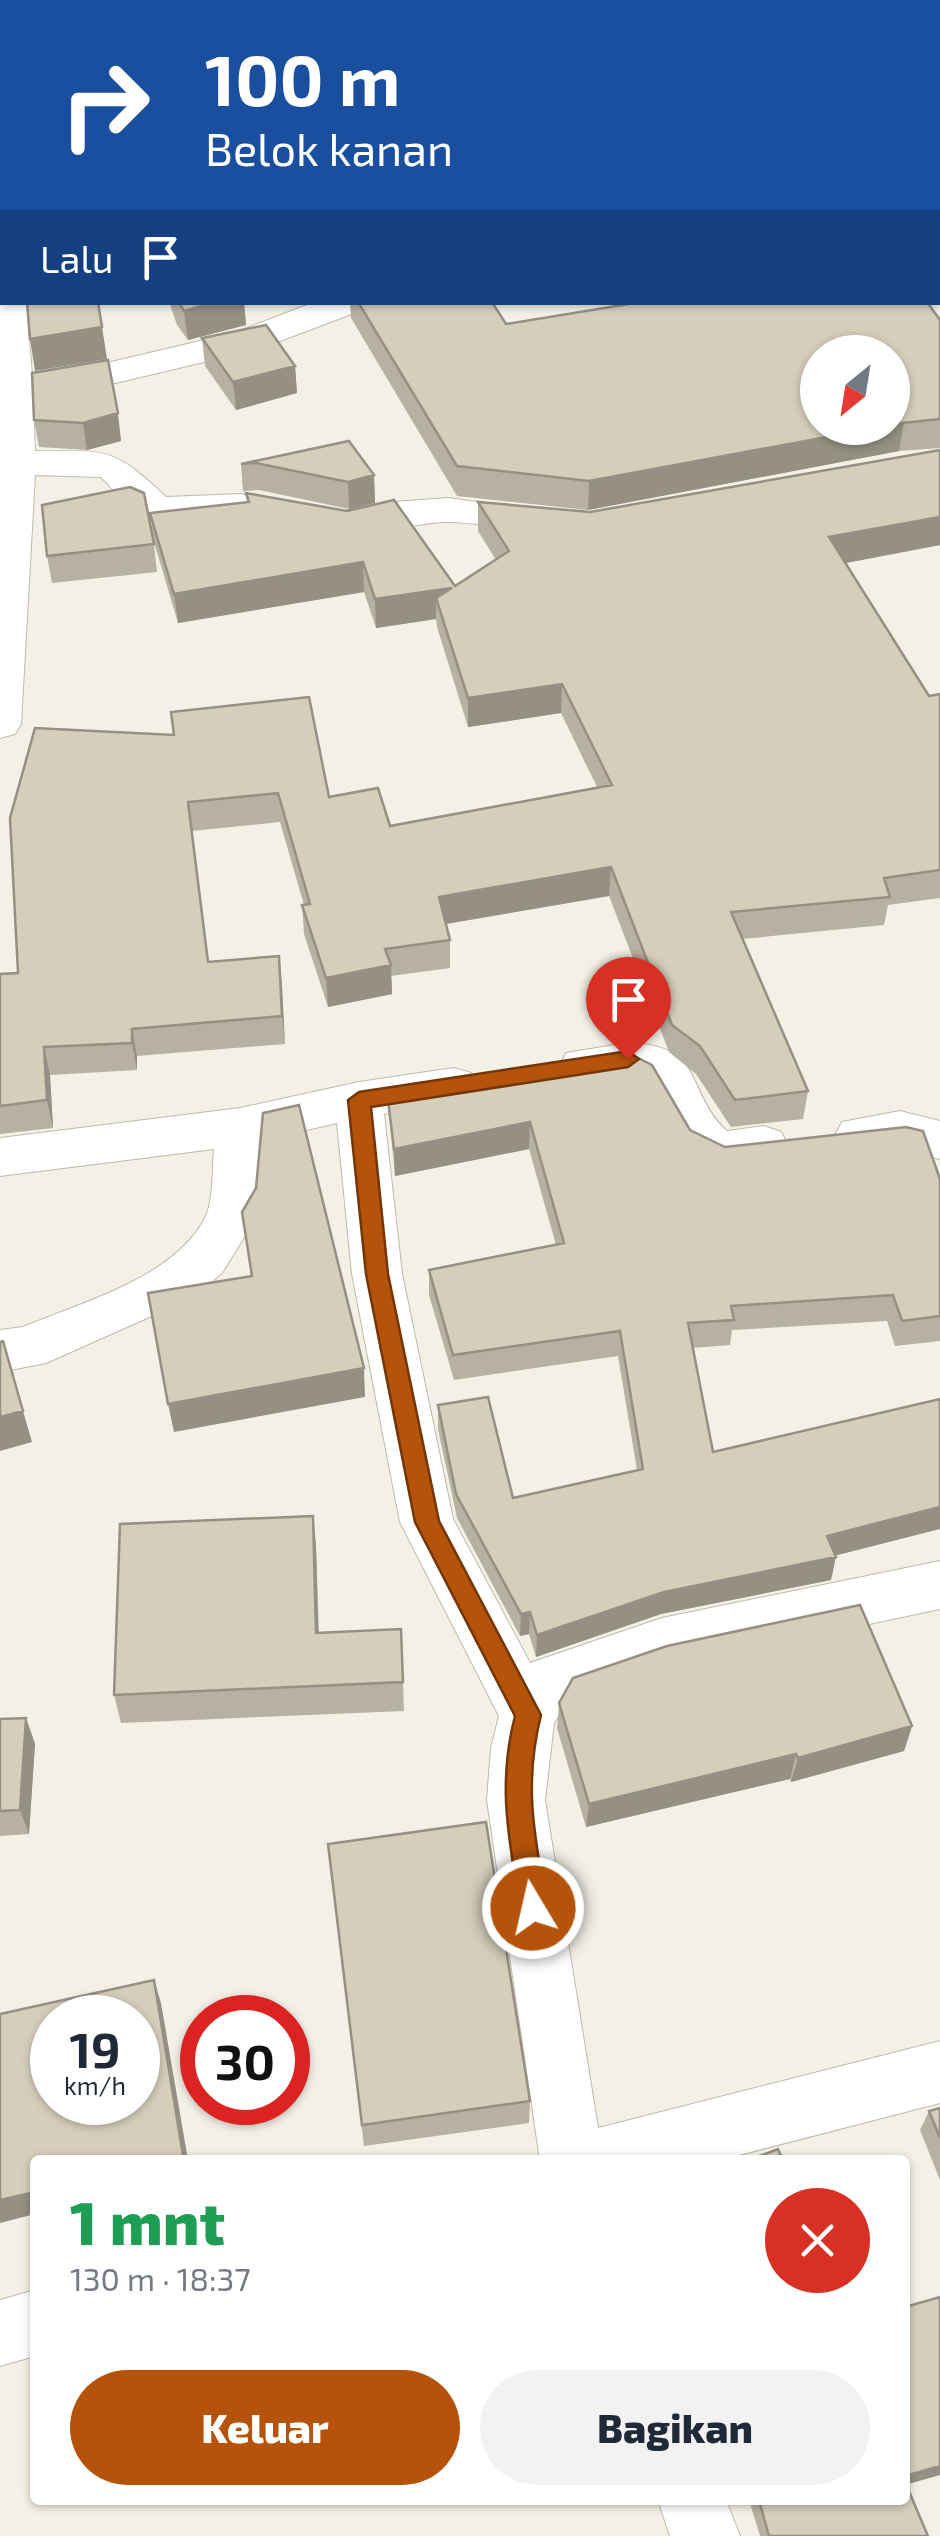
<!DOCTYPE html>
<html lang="id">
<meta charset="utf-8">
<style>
body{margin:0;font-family:"Exo 2",sans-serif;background:#f2f2f3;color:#1f2937;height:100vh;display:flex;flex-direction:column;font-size:38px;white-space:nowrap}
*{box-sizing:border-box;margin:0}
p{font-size:32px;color:#747a83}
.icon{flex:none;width:55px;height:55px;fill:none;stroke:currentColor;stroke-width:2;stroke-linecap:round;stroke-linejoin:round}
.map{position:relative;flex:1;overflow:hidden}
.sheet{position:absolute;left:30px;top:2155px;width:880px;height:350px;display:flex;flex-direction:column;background:#fff;border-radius:10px;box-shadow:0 2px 8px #0004}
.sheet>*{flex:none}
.banner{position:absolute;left:0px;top:0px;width:940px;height:305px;box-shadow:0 2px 8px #0004;background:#1a4fa0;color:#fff;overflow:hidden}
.needle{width:65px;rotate:210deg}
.tools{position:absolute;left:800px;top:335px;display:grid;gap:20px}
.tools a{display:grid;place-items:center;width:110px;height:110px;border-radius:50%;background:#fff;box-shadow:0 2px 8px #0004;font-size:50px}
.speed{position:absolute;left:30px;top:1995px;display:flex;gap:20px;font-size:50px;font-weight:700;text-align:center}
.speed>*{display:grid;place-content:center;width:130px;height:130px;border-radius:50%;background:#fff;box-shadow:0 2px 8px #0004;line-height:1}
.speed small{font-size:25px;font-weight:400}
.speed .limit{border:15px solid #d22;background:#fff;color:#111}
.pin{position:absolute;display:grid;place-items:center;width:85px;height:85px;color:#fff;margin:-102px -42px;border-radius:50% 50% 50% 0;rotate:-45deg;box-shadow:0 0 10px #0007}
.pin .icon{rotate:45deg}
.me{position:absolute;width:110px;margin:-55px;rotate:351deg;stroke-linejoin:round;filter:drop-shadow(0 0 8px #0008)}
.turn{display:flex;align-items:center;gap:35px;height:210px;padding:0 40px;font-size:45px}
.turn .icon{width:130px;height:130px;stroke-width:2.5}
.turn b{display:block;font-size:70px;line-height:85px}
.then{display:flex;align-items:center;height:95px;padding:0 40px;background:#0003;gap:20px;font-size:38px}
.round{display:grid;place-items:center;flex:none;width:105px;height:105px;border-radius:52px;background:#f2f2f3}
.head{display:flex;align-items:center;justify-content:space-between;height:170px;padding:0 40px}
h1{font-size:60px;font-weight:800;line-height:75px;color:#1e9e55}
.button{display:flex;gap:20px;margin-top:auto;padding:20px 40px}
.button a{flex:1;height:115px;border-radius:60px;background:#b45309;color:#fff;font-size:40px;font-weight:800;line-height:115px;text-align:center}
.button a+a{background:#f2f2f3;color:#1f2937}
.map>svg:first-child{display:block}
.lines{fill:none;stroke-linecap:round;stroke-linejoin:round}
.minor-casing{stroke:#bfb9a8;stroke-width:2}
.trunk-casing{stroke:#e1b332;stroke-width:58}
.minor{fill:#fff;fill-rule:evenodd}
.trunk{stroke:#ffe47c;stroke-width:55}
.wall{fill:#b7b1a1}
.shaded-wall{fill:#959083}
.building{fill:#d5cebb;stroke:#959083;stroke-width:2.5;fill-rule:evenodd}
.route{fill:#b45309;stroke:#753606;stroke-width:2.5}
</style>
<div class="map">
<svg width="940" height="2536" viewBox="0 0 940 2536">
<rect width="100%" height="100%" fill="#f3f1e6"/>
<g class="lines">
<g class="minor-casing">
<path id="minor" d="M938 224H940V244H938Z
M0 293 2 302H26L32 375 111 362 234 333 315 302H366L362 310 259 349 111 384 42 395 33 393 35 451C107 451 112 446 166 497L241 494 255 498 260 506 255 514C224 522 163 531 136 511 123 501 112 488 101 477L35 475 21 724 15 734 0 738Z
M448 498 546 512 560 515 565 524 560 533 546 536C513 531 476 521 443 522 404 524 362 541 325 532L320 523 325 514 394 502Z
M627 1043C707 1044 685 1094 727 1131L764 1126 781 1132 788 1145 781 1158C733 1174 697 1176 672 1126 664 1111 659 1097 649 1084 624 1069 593 1087 566 1079L560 1066 566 1053Z
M454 1068 471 1073 478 1086 471 1099 384 1114 402 1274 453 1519 530 1663 662 1618 940 1561V1609L662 1668 569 1700 554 1723 545 1800 598 2128 940 2041V2103L720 2160H540L487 1800 491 1748 499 1716 400 1522 352 1274 337 1123 263 1140 256 1218 222 1273 192 1298 46 1363 0 1372V1330L23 1327C82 1302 174 1278 205 1218 214 1200 212 1169 214 1149L0 1176V1138L240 1108 359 1082Z
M900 1111 940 1121V1159L900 1149 859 1154 842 1148 835 1135 842 1122Z
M35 2290V2356L0 2366V2300Z
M658 2500H726L740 2536H670Z"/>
</g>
<g class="trunk-casing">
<path id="trunk" d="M290 2 295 0
M353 2 357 0
M0 167 2 166
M0 213 2 211"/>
</g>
<use href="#minor" class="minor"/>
<use href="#trunk" class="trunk"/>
</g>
<path class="wall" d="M2 228V291L0 290V231Z
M169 302H244L246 325 188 340 177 325Z
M350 302H492L506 324 613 306 610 302H927L940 320V448L899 451 588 510 457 496 351 318Z
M202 338 295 366 297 393 236 410 205 366Z
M108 360 121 441 87 450 39 447 34 420Z
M349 441 374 475 375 503 349 509 259 490 243 491 241 464Z
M940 450V545L845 563 929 696 940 694V898L888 905 884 925 743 939 808 1091 803 1119 731 1127 696 1074 669 1052 609 896 446 924 450 940V968L391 976 392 994 328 1007 304 934 302 905H304L280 822 192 831 208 962 279 956 285 1044 137 1056V1070L50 1075 53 1128 0 1134V974L18 973 35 728 329 797 390 826 597 787 561 713 468 727 437 627 436 619 376 628 364 592 178 623 154 542 150 513 247 503 246 493 455 586 496 560 478 531V502L590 512Z
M154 544 157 572 52 583 47 556Z
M387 1092 690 1130 725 1147 940 1179V1341L895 1346 887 1321 732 1330 730 1345 693 1348 713 1452 836 1555 831 1580 661 1614 536 1657 529 1634 520 1636 457 1518 438 1429V1405L513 1498 637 1470 618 1356 454 1380 429 1295V1270L556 1245 529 1149 395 1176Z
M313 1516 316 1546 319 1633 401 1629 404 1711 121 1723 114 1695Z
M559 1703 912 1726 904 1751 791 1782 790 1779 586 1827 557 1728Z
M26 1718 35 1744 29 1834 0 1836V1719Z
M328 1844 530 2101 529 2123 364 2146Z
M940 2108V2180L920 2130 929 2111Z
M906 2485 928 2536H760L749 2500H905Z"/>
<path class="shaded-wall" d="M163 0H214L210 2H158Z
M616 0H628V2H607Z
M2 89V122L0 123V90Z
M938 165H940V193H938Z
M216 302H244L246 325 188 340 184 311Z
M102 327 107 359 35 371 30 339Z
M295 366 297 393 236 410 233 382Z
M118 413 121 441 87 450 83 423Z
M904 422 899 451 588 510 589 481 875 428H892V424Z
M374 475 375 503 349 509 348 482Z
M940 517V545L825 567 829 537Z
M363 562 364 592 178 623 174 594Z
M452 588 436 598V619L376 628 375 599Z
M562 684 561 713 468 727V698Z
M611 867 609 896 439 925V897Z
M279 956 282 985 285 1044 282 1016Z
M391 965 392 994 328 1007 326 978Z
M132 1029 137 1056V1070L132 1043Z
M44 1047 50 1075 53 1128 47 1100Z
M530 1122 529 1149 395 1176 394 1149Z
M364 1368 365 1397 174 1432 168 1404Z
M23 1411 32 1442 0 1451V1417Z
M940 1507V1529L822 1559 827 1536Z
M313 1516 316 1546 319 1662 316 1633Z
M836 1557 831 1580 661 1614 536 1657 537 1635 664 1592Z
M530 1612 529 1634 520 1636 521 1614Z
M26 1718 35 1744 29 1834 20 1810Z
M912 1726 904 1751 791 1782 798 1758Z
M796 1754 790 1779 586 1827 589 1804Z
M154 1980 161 2003 188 2160H164Z
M35 2192V2214L0 2223V2200Z
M940 2466V2475L905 2485V2476Z
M449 2500H465L450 2505Z"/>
<path class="building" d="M0 0H163L158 2H2V89L0 90Z
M408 0H616L607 2H411Z
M931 2H940V165H938V2Z
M2 228V267H0V231Z
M27 302H98L102 327 30 339Z
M179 302H216L184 311Z
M358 302H492L506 324 629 304V302H927L940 320V419L892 424V352H818V428H875L589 481 457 466Z
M266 325 295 366 233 382 202 338Z
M108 360 118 413 83 423 34 420 32 373Z
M349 441 374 475 348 482 256 463 241 464Z
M940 450V517L829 537 929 696 940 694V870L884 878 890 897 731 912 808 1091 735 1100 700 1046 672 1025 611 867 439 897 450 940 385 949 391 965 326 978 302 905 310 904 278 793 188 802 208 962 279 956 282 1016 132 1029V1043L44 1047 47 1100 0 1106V974L18 973 10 818 35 728 174 735 171 712 309 697 329 797 378 788 390 826 612 785 562 684 468 698 436 598 452 588 375 599 363 562 174 594 150 513 249 502 246 493 347 511 394 500 455 586 509 551 478 502 590 512Z
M130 487 144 493 154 544 47 556 42 505Z
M632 1055 652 1065 690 1130 725 1147 906 1127 923 1131 940 1179V1316L902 1321 893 1295 731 1306 734 1320 688 1323 713 1452 940 1399V1507L827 1536 836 1557 664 1592 537 1635 530 1612 521 1614 456 1494 438 1405 488 1397 513 1498 643 1469 620 1331 453 1355 429 1270 564 1243 530 1122 394 1149 387 1092Z
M299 1105 364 1368 168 1404 148 1293 252 1276 242 1212 256 1188 263 1113Z
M3 1341 23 1411 0 1417V1342Z
M313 1516 316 1633 401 1629 403 1682 114 1695 120 1524Z
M860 1605 912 1726 798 1758 796 1754 589 1804 559 1703 573 1678 667 1646Z
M26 1718 20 1810 0 1811V1719Z
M486 1822 530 2101 362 2125 328 1844Z
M154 1980 183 2155 164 2160H35V2192L0 2200V2014ZM52 2018H138V2102H52Z
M940 2108V2138L929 2111Z
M778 2149 783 2160H749Z
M940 2297V2466L905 2476V2307Z
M905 2482 928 2536H769L759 2500H905Z"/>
<path class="route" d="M628 1051 639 1059 628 1067 371 1107 388 1274 439 1521 541 1715C523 1787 535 1837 547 1908L543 1918 533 1921 524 1918 520 1908C509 1839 497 1785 515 1716L415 1522 366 1274 348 1100 359 1092Z"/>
</svg>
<div class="tools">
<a><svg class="needle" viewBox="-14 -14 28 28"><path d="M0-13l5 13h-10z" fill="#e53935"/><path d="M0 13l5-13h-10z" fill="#747a83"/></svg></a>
</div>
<div class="speed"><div>19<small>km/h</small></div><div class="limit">30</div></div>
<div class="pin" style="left:628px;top:1059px;background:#d93025"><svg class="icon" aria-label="arrive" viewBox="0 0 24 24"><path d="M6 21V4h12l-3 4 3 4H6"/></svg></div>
<svg class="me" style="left:533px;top:1908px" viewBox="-20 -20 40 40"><circle r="17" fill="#b45309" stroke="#fff" stroke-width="3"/><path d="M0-11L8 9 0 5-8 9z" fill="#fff"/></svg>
<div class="banner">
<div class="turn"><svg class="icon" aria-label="right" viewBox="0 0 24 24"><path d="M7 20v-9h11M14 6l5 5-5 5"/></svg><div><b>100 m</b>Belok kanan</div></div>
<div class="then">Lalu<svg class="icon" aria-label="arrive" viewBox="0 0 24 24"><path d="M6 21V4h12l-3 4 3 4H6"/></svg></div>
</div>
<section class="sheet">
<div class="head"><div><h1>1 mnt</h1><p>130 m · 18:37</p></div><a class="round" style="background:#d93025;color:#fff"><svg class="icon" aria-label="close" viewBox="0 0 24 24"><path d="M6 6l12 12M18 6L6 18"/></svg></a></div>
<div class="button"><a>Keluar</a><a>Bagikan</a></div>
</section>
</div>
